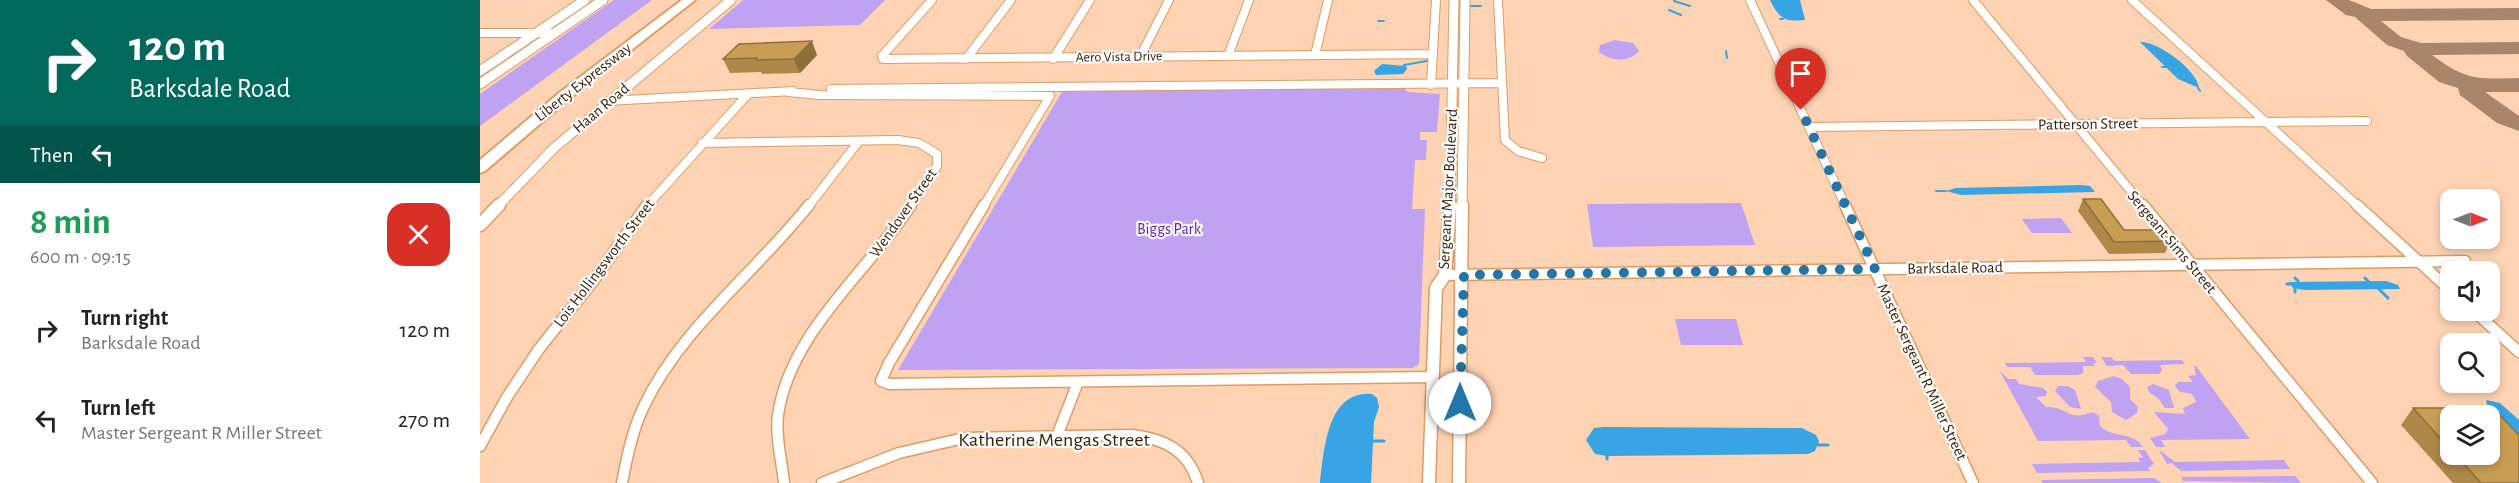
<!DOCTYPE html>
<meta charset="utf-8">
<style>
body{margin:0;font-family:"Alegreya Sans",sans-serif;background:#f2f2f2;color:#222;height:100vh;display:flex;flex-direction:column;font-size:22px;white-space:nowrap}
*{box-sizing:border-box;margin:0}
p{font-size:20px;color:#767676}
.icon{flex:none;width:33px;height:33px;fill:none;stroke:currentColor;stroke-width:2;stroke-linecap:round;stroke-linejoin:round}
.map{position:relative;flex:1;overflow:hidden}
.side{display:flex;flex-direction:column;background:#fff;width:480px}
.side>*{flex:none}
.top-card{background:#00695c;color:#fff;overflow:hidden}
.needle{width:39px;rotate:90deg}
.tools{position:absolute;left:1960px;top:189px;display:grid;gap:12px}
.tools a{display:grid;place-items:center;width:60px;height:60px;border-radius:12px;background:#fff;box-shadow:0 3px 9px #0003;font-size:30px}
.pin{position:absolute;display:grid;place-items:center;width:51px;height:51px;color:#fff;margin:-62px -26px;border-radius:50% 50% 50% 0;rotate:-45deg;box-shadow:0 0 6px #0007}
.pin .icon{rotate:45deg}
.me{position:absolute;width:66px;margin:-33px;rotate:0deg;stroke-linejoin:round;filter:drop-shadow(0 0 4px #0008)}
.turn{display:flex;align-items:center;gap:21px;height:126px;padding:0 30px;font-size:27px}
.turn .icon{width:78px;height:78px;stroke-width:2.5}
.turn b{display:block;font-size:42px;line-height:51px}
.then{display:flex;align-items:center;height:57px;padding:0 30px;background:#0003;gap:12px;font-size:22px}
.round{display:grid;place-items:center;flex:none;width:63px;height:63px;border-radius:18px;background:#f2f2f2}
.head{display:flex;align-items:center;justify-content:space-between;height:102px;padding:0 30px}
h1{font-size:36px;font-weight:700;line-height:45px;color:#1e9e55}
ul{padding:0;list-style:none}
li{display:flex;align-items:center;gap:18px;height:90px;padding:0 30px}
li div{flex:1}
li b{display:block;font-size:22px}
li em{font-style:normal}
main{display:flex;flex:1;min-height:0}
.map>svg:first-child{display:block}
.green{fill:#bfa3f2}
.water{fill:#37a4e4}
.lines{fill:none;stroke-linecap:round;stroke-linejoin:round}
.stream-far1{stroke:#37a4e4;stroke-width:2}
.stream{stroke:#37a4e4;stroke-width:3}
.taxiway{fill:#a9866a;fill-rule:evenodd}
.minor-far1-casing{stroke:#dd9c66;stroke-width:10}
.minor-casing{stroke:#dd9c66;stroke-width:13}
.tertiary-far1-casing{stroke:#dd9c66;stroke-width:11}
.tertiary-casing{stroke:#dd9c66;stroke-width:15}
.motorway-casing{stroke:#dd9c66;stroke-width:4}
.minor-far1{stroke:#fff;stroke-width:8}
.minor{stroke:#fff;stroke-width:10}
.tertiary-far1{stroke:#fff;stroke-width:9}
.tertiary{stroke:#fff;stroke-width:12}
.motorway{fill:#fff;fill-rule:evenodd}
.wall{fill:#ad8848;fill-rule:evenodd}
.shaded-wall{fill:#8d6f3b}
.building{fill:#c99e54;stroke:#8d6f3b;stroke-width:1.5}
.route{stroke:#2275a6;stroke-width:10;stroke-dasharray:0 18}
.labels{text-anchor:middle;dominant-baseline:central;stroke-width:4.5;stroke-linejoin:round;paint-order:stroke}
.far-street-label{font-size:14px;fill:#381f07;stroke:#fdfdfd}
.street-label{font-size:16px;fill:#381f07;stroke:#fdfdfd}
.park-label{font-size:16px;fill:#6422aa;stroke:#fdfdfd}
.near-street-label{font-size:20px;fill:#381f07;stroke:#fdfdfd}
</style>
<main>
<section class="side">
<div class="top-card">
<div class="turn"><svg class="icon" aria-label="right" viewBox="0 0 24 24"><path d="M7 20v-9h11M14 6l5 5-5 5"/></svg><div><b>120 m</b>Barksdale Road</div></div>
<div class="then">Then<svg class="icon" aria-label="left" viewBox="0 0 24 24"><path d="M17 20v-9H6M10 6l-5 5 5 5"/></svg></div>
</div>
<div class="head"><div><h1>8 min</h1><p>600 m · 09:15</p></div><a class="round" style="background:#d93025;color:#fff"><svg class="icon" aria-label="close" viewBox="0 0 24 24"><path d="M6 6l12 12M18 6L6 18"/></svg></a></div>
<ul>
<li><svg class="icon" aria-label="right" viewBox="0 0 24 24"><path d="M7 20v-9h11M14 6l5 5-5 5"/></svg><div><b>Turn right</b><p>Barksdale Road</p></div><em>120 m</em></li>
<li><svg class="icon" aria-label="left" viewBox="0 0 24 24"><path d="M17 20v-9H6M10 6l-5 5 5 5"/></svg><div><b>Turn left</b><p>Master Sergeant R Miller Street</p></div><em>270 m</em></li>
</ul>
</section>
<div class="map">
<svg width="2039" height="483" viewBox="0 0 2039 483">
<rect width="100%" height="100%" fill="#fdd3b3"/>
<path class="green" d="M134 0H172L0 126V94Z
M263 0H405L380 25 229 29Z
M1135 40 1153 43 1159 51C1149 63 1130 61 1119 52L1120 45Z
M923 87 928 92 960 94 957 132H940V140H947L946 160H935L932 209H945L939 364 933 368 418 370 583 90Z
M1261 203 1275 245 1113 247 1107 204Z
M1581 218 1592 233H1552L1542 219Z
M1195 319H1256L1263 345H1201Z
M1603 357H1613L1617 363H1613L1615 366H1603V373L1598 375H1555L1550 367H1527L1525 363 1606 362Z
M1621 357H1631L1635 361 1702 360 1705 364 1680 365 1682 370 1679 374H1651L1643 365 1627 366Z
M1714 366H1716L1770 439 1681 440 1685 447H1676L1670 438 1685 434 1688 429 1674 412 1705 414 1703 408 1716 402 1712 394 1700 392 1695 386 1698 382H1713L1708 376 1716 375Z
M1519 370 1528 379H1536L1539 384 1563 388 1567 392 1566 396 1556 397 1566 407C1590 407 1586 422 1613 412L1619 416 1620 426C1634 439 1653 431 1663 447H1651L1646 440 1558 441Z
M1634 376 1642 379 1650 387V399L1658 407 1657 413 1646 420 1632 412 1631 402 1615 387 1618 381Z
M1673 384 1689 390 1694 408H1685L1679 399 1669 392 1667 387Z
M1578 386H1588L1595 390 1601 409 1590 407 1575 391Z
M1658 450H1665L1674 464 1668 468 1670 471 1557 473 1552 464 1660 462 1658 458H1663Z
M1679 450 1695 462 1804 460 1810 469 1701 471 1692 463 1687 464Z
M1815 476 1821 483 1699 481H1703L1701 477Z
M1674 478 1682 483H1563L1561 480Z"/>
<path class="water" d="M1290 0H1320L1325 20C1304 22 1299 18 1290 0Z
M1660 42C1678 41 1718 71 1719 88L1698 79Z
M902 64 926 66 927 69 923 74 896 75 894 71Z
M1601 185 1610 186 1615 192 1481 195 1466 191 1476 188Z
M1906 281 1918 285 1920 289 1824 290 1813 288 1809 282Z
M892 394 897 398 899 407 894 422 891 483H840C844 450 847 390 892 394Z
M2006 400 2020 403 2039 420V439L2008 408Z
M1123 427 1322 428 1336 435 1339 441 1335 451 1328 454 1127 456 1115 454 1106 440 1114 428Z"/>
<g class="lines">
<path class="stream-far1" d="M1194 1 1210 6
M988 6H1001
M1189 10 1201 15
M1300 19H1303
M898 21H904
M1246 51 1247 58
M924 65 952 60
M1682 67H1686
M1718 88 1720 91
M1456 191H1466"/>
<path class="stream" d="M1815 278 1818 281
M1885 278 1888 281
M1807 284H1811
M1898 288 1908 298
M1815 289V292
M893 441H904
M1338 445H1348
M1127 456V459"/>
<path class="taxiway" d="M1846 0H1869L1891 9 2039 8V20L1901 21 1921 37 1941 43 2039 42V54L1952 55C1987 81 1997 79 2039 78V92H2005L2039 116V131L2017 123 1980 95 1978 88 1959 82 1927 56 1924 51 1907 45 1875 17 1866 15Z"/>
<g class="minor-far1-casing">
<path id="minor-far1" d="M452 0 402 56 403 59 953 54
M1018 0 1025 140 1038 151 1062 158
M1270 0 1366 207
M1493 0 1664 207
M1652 0 1879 207
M0 33H75
M835 55 848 0
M748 56 769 0
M660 57 689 0
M486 59 531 0
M573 59 610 0
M951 85 956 0
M351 89 1022 83
M308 92 340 95 570 96 503 207
M127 101 313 91
M1329 127 1887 121
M222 143 418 140 439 143 457 154V166L430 207
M166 207 268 94
M328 207 379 141"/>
</g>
<g class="minor-casing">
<path id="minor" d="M504 205 409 363 401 381 409 384 953 377
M1365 205 1493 483
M1663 205 1892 483
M1877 205 1971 291
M965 275 1985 261
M1993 310 2039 352
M577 436 598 382
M0 446 27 397 59 349 113 281 167 205
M142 483C147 457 152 432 163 408 200 329 275 273 329 205
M304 483C302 462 295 436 298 415 310 332 387 273 431 205
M342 483 419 453 484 438 652 435C685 439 708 450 718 483"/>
</g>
<g class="tertiary-far1-casing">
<path id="tertiary-far1" d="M0 71 105 0
M0 84 123 0
M17 207 74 148 251 0
M970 207 974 0
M982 207 985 0"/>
</g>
<g class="tertiary-casing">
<path id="tertiary" d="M0 225 19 205
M949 483 956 288 965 275 970 205
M979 483 982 205"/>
</g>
<g class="motorway-casing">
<path id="motorway" d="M202 0H215L89 99 5 171 0 173V160L79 93Z"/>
</g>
<use href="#minor-far1" class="minor-far1"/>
<use href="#minor" class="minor"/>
<use href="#tertiary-far1" class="tertiary-far1"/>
<use href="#tertiary" class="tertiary"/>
<use href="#motorway" class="motorway"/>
</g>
<path class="wall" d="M337 55 320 73 282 74 281 72 250 73 243 59Z
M1603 199 1644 230 1690 241 1685 253 1629 254 1598 211Z
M1933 408H2013L2039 435V483H1973L1921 425ZM1971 416H2010V454H1971Z"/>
<path class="shaded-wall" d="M332 41 337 55 320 73 314 59Z"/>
<path class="building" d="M332 41 314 59 276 60 277 58 243 59 259 44Z
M1603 199H1621L1644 230H1681L1690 241 1634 242Z
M1933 408H2013L2039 435V483H2001L1975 454H2010V416H1971V450Z"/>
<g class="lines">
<path class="route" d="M980 403 984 275 1395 269 1321 110"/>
</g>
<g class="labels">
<g class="far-street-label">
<text transform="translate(639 57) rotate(-1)">Aero Vista Drive</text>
</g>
<g class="street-label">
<text transform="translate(103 82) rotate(-38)">Liberty Expressway</text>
<text transform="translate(121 108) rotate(-40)">Haan Road</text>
<text transform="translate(1608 124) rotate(-1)">Patterson Street</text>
<text transform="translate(968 189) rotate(-87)">Sergeant Major Boulevard</text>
<text transform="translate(423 213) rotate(-55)">Wendover Street</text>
<text transform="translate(1692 242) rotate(50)">Sergeant Sims Street</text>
<text transform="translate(124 263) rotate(-53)">Lois Hollingsworth Street</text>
<text transform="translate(1475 268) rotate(-1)">Barksdale Road</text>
<text transform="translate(1442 372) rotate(65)">Master Sergeant R Miller Street</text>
</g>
<g class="park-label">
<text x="689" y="229">Biggs Park</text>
</g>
<g class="near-street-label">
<text x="574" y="440">Katherine Mengas Street</text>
</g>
</g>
</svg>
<div class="tools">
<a><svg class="needle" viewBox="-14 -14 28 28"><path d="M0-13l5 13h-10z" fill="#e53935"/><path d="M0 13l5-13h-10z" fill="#767676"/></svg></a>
<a><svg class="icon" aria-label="sound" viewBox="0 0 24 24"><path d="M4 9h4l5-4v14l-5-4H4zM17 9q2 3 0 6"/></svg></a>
<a><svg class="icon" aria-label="search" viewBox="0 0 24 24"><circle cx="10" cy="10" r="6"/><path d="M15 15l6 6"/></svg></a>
<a><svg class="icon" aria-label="layers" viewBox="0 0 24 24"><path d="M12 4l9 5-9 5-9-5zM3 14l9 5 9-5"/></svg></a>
</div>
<div class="pin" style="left:1321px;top:110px;background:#d93025"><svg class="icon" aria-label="arrive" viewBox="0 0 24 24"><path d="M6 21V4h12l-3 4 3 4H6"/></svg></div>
<svg class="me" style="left:980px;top:403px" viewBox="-20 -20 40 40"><circle r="19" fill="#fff"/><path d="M0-13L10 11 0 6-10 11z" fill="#2275a6"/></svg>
</div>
</main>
